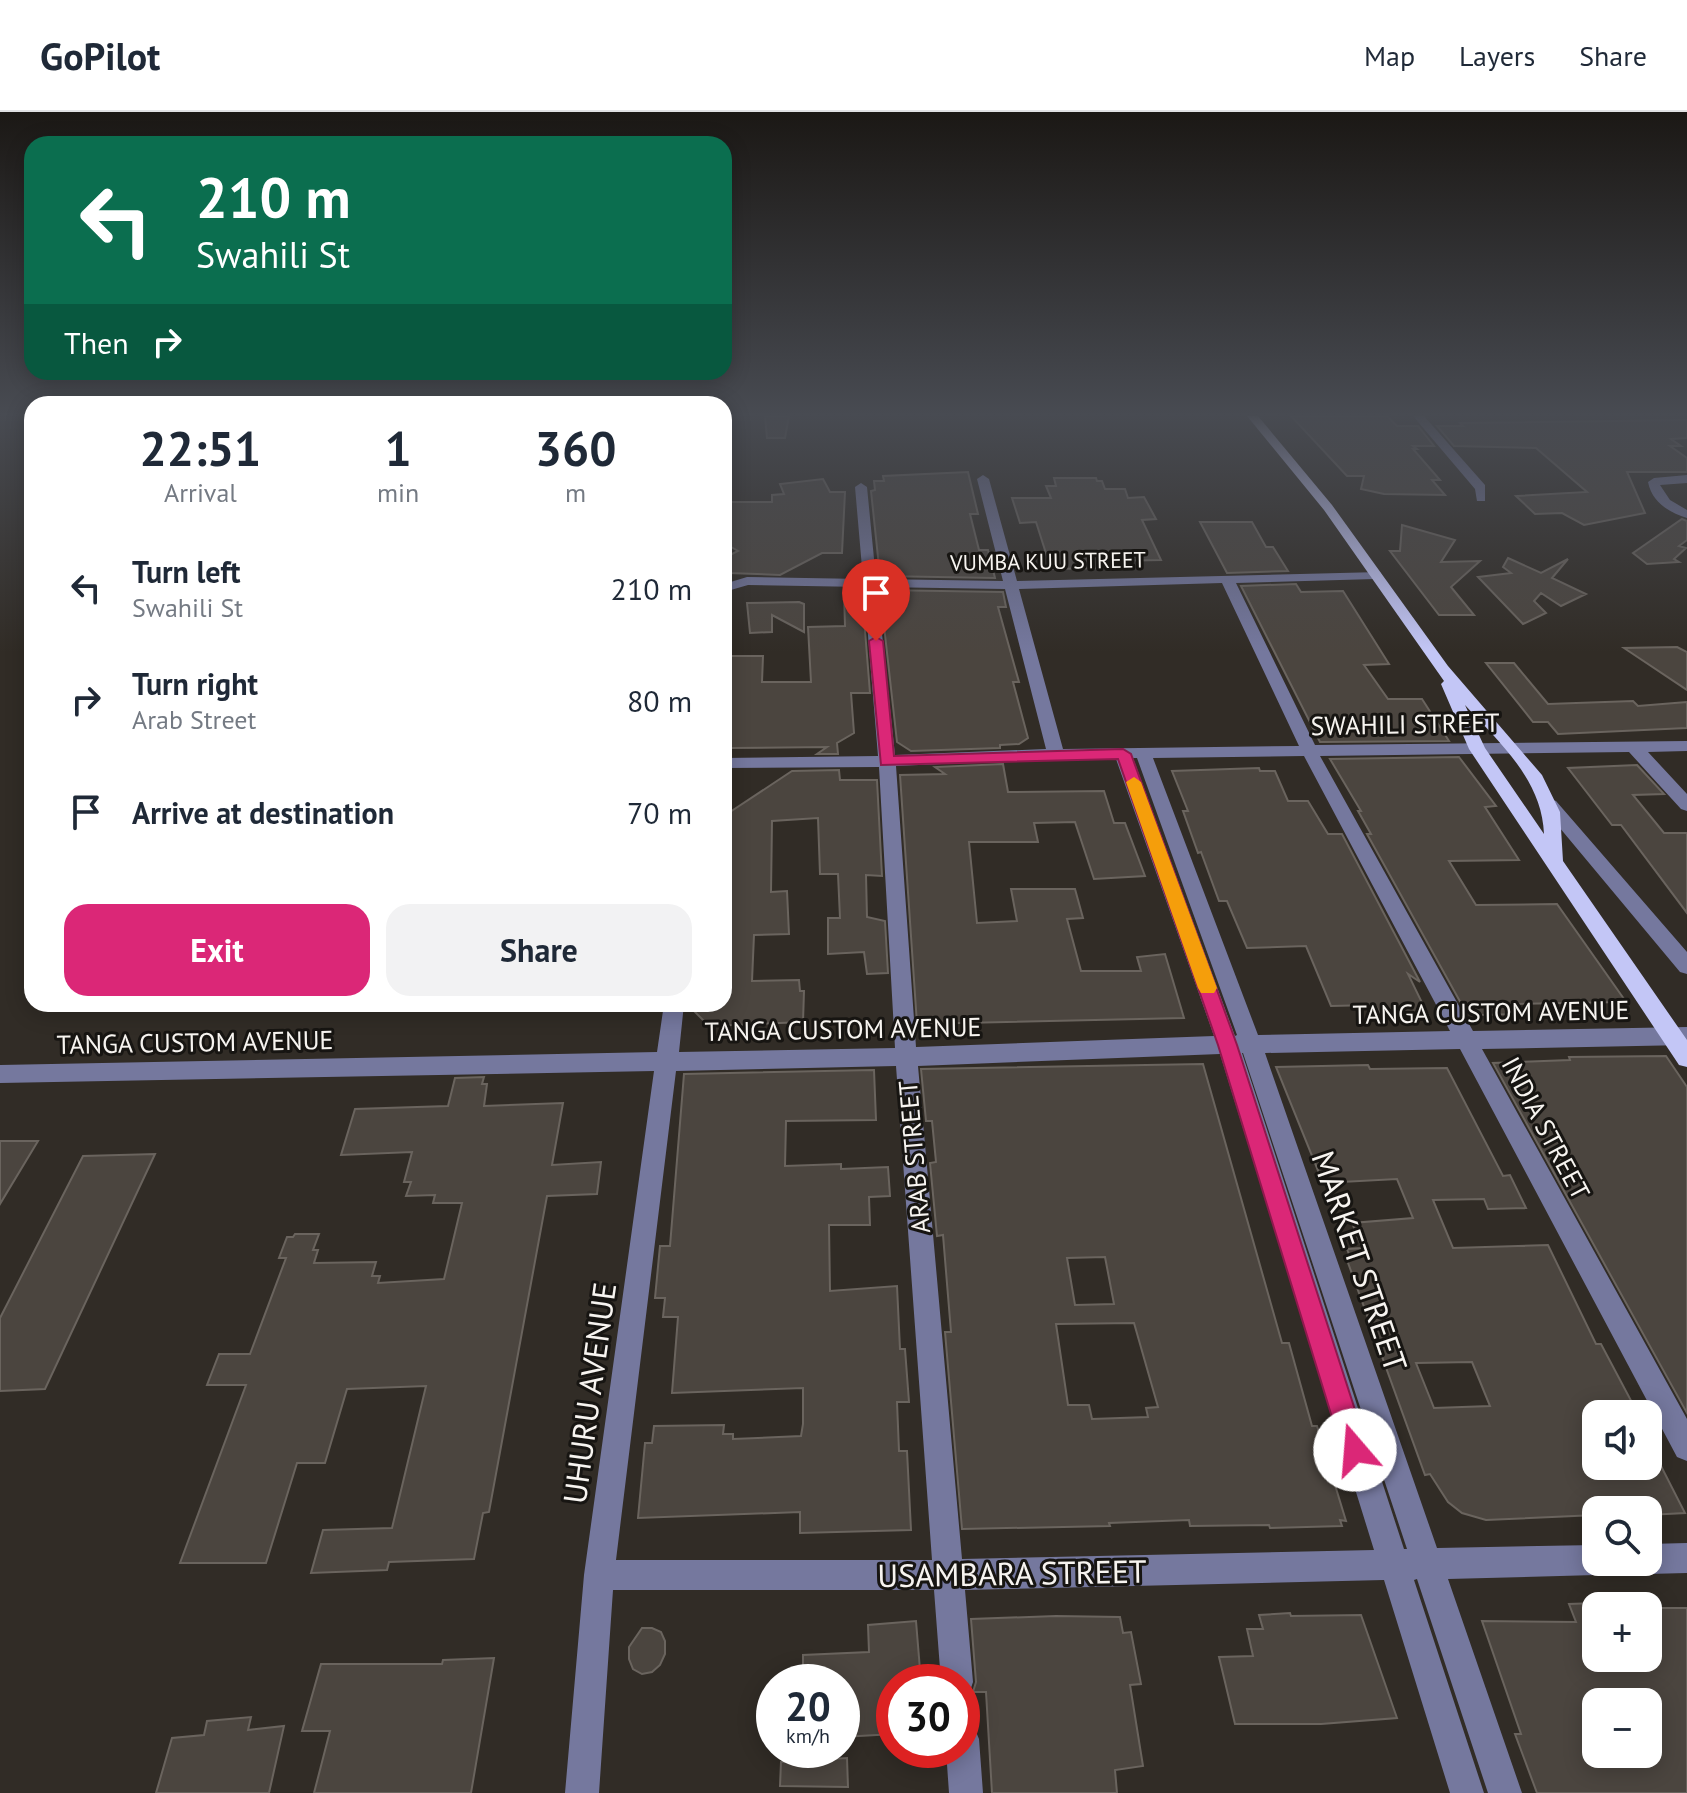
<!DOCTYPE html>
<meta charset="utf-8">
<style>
body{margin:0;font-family:"PT Sans",sans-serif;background:#f2f2f3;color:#1f2937;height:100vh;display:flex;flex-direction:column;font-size:30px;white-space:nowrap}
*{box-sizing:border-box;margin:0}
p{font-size:26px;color:#747a83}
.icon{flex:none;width:44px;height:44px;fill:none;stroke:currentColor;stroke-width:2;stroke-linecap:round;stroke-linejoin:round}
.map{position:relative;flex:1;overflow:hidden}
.side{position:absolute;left:24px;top:284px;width:708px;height:616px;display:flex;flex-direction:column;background:#fff;border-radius:24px;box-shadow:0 4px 20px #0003}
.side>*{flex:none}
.hud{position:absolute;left:24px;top:24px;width:708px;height:244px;border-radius:24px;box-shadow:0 4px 20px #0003;background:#0b6e4f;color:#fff;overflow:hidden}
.buttons{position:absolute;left:1582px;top:1288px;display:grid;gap:16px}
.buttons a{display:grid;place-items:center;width:80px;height:80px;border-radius:16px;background:#fff;box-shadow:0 4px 20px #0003;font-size:40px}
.speed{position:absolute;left:756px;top:1552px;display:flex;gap:16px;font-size:40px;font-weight:700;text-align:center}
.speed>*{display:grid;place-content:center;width:104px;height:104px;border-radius:50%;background:#fff;box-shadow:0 4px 20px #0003;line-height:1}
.speed small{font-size:20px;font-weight:400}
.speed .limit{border:12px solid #d22;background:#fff;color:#111}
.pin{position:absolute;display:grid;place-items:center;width:68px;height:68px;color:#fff;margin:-82px -34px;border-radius:50% 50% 50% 0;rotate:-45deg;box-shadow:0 0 8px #0007}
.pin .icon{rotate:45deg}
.me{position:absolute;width:88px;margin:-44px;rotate:342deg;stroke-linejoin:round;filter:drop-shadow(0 0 6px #0008)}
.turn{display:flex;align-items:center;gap:28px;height:168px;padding:0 40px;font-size:36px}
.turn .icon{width:104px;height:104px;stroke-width:2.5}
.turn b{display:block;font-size:56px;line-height:68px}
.then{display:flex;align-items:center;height:76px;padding:0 40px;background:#0003;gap:16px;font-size:30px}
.eta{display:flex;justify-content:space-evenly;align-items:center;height:136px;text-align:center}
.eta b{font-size:48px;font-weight:800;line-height:56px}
.button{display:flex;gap:16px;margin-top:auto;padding:16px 40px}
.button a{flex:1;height:92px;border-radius:24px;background:#db2777;color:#fff;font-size:32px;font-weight:800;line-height:92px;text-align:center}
.button a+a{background:#f2f2f3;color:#1f2937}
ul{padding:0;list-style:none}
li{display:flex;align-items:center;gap:24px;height:112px;padding:0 40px}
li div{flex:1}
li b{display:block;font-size:30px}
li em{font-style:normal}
header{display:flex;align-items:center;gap:48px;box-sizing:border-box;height:112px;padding:0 40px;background:#fff;border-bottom:2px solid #e0e1e3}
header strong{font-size:38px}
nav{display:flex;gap:44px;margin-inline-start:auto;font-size:28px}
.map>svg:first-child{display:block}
.building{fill:#4b453f;stroke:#6a645e;stroke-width:2;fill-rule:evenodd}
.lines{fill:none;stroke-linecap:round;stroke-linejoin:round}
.minor{fill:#75789e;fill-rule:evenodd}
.major{fill:#c3c6f6;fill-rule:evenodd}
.route{fill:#db2777;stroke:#8e194d;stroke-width:2}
.slow{fill:#f59e0b}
.labels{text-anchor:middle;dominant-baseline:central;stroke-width:6;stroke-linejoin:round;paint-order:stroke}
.far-street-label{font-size:22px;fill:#f7f4f0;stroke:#171512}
.street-label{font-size:26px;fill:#f7f4f0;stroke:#171512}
.near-street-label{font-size:32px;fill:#f7f4f0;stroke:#171512}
</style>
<header>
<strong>GoPilot</strong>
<nav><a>Map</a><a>Layers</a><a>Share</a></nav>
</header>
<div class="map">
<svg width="1687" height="1681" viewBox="0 0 1687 1681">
<rect width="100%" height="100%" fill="#312c26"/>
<path class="building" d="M765 304H789L785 326H767Z
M1291 304H1387L1397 314H1418L1434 334H1413L1417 337H1413L1440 368H1432L1445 383 1384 382 1361 377 1364 364H1347Z
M1687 308V326L1671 327 1681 334H1670L1687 346V360H1627L1645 401 1584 413 1562 401 1535 402 1516 384 1587 380 1536 336 1454 334 1437 314H1463L1460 311Z
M968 360 978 402H970L979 438H988L995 466 880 464 871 379 875 378 874 369H884L883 364Z
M1054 366H1096L1097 369H1102L1105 377H1125L1128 386 1144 385 1156 407 1142 408 1161 448 1107 449 1110 456 1051 457 1036 410 1020 411 1012 386H1051L1046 374H1056Z
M823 367 830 380H845L842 441H822L780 463 729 461 730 443 738 439 724 431V390H772V383L784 382 780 372Z
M1682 407 1687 409V428L1679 434 1686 436 1674 447 1679 450 1647 452 1633 441Z
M1200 410H1252L1266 435H1273L1288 459 1227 461Z
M1402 413 1455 428 1441 450 1480 449 1451 475 1474 503H1439L1390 439H1400Z
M1508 446 1541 461 1568 447 1552 466 1586 482 1561 494 1541 481 1534 489 1546 501 1523 512 1478 465 1511 461 1503 455Z
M1296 472 1301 480 1343 479 1389 552 1364 553 1388 587H1422L1449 629 1320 630 1241 474Z
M880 478 1003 480 1006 495H998L1019 570H1013L1028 626 1019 632 1000 633V636L911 639 897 630Z
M844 481H862L870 581H851L854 621 837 631 838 642H817L827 635 731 636V630L724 625 727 544H763L762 570H811L808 515 845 514Z
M799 490 804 492V520L772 503V520L750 521 747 491Z
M1677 535 1687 540V578L1624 536Z
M1486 551H1514L1548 592 1633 589 1638 594 1687 590V616L1558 622 1548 610H1533Z
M1459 645 1496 694 1485 695 1519 748 1449 749 1476 793 1557 792 1624 887H1620L1622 890 1510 892 1518 902 1479 903 1462 893 1367 722H1371L1358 699H1361L1330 647Z
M1003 652 1008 680 1104 679 1114 711H1125L1145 764 1094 767 1075 710 1034 711 1038 730H969L977 811 1017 809 1011 777H1075L1083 806 1067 807 1081 859H1141L1137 845 1165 842 1184 906 917 912 900 663 945 662 935 655Z
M1637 653 1664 682 1633 683 1664 721H1687V801L1621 713H1612L1568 656Z
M1259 656 1260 659H1275L1288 689H1308L1328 722H1342L1420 870 1408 862 1428 903 1381 904 1376 894 1372 893 1331 894 1306 834 1247 836 1227 789H1219L1201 740 1198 741 1183 699H1188L1172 659Z
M839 658 840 668H877L882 764 866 763 867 805 885 809 888 861 867 862 864 840 828 842V806H840L838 762H820L818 706 772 709 771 780 787 779 789 822 754 823 752 869 799 868 800 879H804L803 910 709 914 687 892H724V704L792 659Z
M1666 944 1687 975V1301L1493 951 1570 948 1569 945Z
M1203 952 1282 1231H1289L1312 1314H1317L1346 1409 1340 1408 1342 1414 1270 1416 1269 1413 1190 1414 1189 1408 1109 1411 1110 1414 962 1417 945 1220H951L943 1123 937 1124 930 1051 936 1050 932 1009H926L921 957ZM1105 1145 1114 1192 1075 1193 1067 1146ZM1134 1211 1158 1295 1146 1296 1148 1305 1092 1307 1089 1293H1068L1056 1212Z
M1368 953 1370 957 1447 956 1503 1064 1510 1063 1526 1096 1488 1097 1484 1087 1433 1088 1453 1136 1548 1133 1596 1232H1601L1636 1298 1596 1300V1354H1661L1685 1401 1648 1403V1398H1596V1403L1486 1408 1462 1401 1448 1390 1430 1362 1425 1363 1347 1148H1351L1347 1137 1362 1136 1352 1111 1413 1106 1397 1067 1323 1071 1276 955ZM1472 1250 1490 1294 1434 1296 1416 1251Z
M874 958 876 1008 786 1009 785 1054 841 1052V1057L888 1055 890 1084 869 1085 870 1113H829L830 1179 897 1174 900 1237H905L909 1290H897L899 1339H907L911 1418 800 1421V1400L638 1406 645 1331H652L654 1314 724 1313 723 1322H733V1327L801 1324 803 1312V1276L672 1281 678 1205H663L665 1186H655L660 1134H670L684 962Z
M484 965 482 972H487L484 994 563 991 552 1053 601 1050 597 1082 547 1084 489 1400 483 1401 474 1447 389 1450 387 1458 311 1461 323 1418 392 1416 426 1274 347 1277 325 1351H297L266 1451H180L246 1273H207L219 1242H250L286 1146H279L287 1125H293L295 1122H319L313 1138H318L314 1151 376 1150 372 1164H380L378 1171 444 1167 462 1091H433L435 1083 406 1084 411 1070H404L412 1040 341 1043 355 997 448 994 455 966Z
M0 1029H38L0 1092Z
M155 1042 45 1277 0 1279V1206L83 1044Z
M1596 1491V1546H1648V1496H1687V1681H1537L1515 1622H1521L1482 1509 1576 1510 1569 1492ZM1596 1590H1648V1642H1596Z
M1290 1501 1291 1504 1361 1503 1397 1606 1321 1612H1235L1219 1545 1253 1544 1247 1517H1263L1259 1503Z
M1056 1504 1120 1505 1123 1521 1131 1520 1141 1572 1130 1573 1143 1654 1115 1658 1117 1681H992L986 1580H973L976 1570 971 1507Z
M916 1509 921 1570H894V1622L842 1625V1570H803V1543L869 1540 868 1513Z
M642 1516H652L661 1520 665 1529V1542L660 1553 652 1560 642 1562 633 1557 629 1547V1535Z
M494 1546 471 1681H314L330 1619H302L321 1552H442L443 1548Z
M251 1605 248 1618 284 1614 269 1681H156L172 1626 204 1623 207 1609Z
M847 1646 848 1675 780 1674 781 1650Z"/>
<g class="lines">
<path class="minor" d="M1413 304H1424L1485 373V389H1477L1475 377Z
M983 363 989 367 1017 469 1380 460 1382 463 1375 467 1236 471 1315 633 1687 629V639L1648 640 1687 682V699L1681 697 1629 640 1320 644 1473 919 1687 915V933L1482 937 1687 1307V1349L1677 1345 1460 937 1265 941 1437 1436 1596 1433V1450H1610L1607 1459 1596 1463 1448 1467 1522 1681H1488L1417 1467 1414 1468 1484 1681H1450L1384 1468 965 1478 973 1570 969 1582 962 1584V1570H941L934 1478H613L599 1681H565L584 1463 654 959 0 971V953L657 940 664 892H684L679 940 895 936 879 655 724 656V646L878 644 864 475 748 473 724 480V472L747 465 863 467 855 375 861 371 867 375 876 467 1003 469 977 367ZM1222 471 1299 634 1063 637 1019 477ZM877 475 1005 477 1046 637 895 643ZM1304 644 1450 919 1258 923 1153 646ZM1133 646H1137L1237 923 1235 924ZM1056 647H1116L1214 924 916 935 896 654ZM1242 941H1243L1407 1437H1404ZM1220 942 1374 1438 962 1447 918 954ZM896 954 932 1448H616L676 959Z
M1687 363V371L1660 373 1670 388 1687 398V406C1668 400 1652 390 1648 370L1654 366Z
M1550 687 1556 689 1687 840V862L1680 860 1544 697 1541 693 1544 689Z
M1687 1431V1461L1648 1462 1637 1458 1634 1450H1648V1432Z
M962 1610 974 1615 979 1627 983 1681H949L946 1638H962Z"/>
<path class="major" d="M1247 304H1258L1332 393 1448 554 1542 663 1560 700 1563 749 1687 928V955L1679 953 1469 637 1441 572 1444 569 1324 398ZM1465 593C1500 631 1542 668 1544 722L1485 636Z"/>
</g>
<linearGradient id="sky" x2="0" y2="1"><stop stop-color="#1b1815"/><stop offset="0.56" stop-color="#484b52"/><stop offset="1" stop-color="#484b52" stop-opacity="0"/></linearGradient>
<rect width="1687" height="540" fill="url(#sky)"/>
<path class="route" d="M876 525 883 529 894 644 1123 637 1131 642 1237 933 1368 1338 1364 1348 1355 1351 1346 1348 1342 1338 1218 933 1118 647 881 653 869 529Z"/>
<path class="slow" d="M1134 665 1141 670 1217 876 1214 881H1201L1198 876 1126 670Z"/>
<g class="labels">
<g class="far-street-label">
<text transform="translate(1048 449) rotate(-1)">VUMBA KUU STREET</text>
</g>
<g class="street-label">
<text transform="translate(1405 612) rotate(-1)">SWAHILI STREET</text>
<text transform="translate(1491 900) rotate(-1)">TANGA CUSTOM AVENUE</text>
<text transform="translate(843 917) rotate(-1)">TANGA CUSTOM AVENUE</text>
<text transform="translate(195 930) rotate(-1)">TANGA CUSTOM AVENUE</text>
<text transform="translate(1546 1016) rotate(62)">INDIA STREET</text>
<text transform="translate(914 1045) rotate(-95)">ARAB STREET</text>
</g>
<g class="near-street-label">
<text transform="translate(1360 1149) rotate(71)">MARKET STREET</text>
<text transform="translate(589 1281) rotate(-82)">UHURU AVENUE</text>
<text transform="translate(1012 1461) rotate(-1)">USAMBARA STREET</text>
</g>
</g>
</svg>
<div class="buttons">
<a><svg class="icon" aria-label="sound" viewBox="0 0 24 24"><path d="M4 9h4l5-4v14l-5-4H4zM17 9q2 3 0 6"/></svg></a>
<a><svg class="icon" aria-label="search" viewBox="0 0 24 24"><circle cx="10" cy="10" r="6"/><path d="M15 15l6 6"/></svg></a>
<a>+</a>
<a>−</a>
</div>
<div class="speed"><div>20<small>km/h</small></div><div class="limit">30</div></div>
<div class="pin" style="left:876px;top:529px;background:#d93025"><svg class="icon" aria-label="arrive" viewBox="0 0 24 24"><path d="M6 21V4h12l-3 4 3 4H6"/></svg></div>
<svg class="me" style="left:1355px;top:1338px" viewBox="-20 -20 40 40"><circle r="19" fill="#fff"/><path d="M0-13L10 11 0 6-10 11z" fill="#db2777"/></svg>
<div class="hud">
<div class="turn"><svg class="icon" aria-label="left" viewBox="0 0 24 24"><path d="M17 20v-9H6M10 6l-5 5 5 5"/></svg><div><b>210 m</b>Swahili St</div></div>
<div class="then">Then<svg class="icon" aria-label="right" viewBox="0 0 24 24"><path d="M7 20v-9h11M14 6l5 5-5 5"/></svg></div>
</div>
<section class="side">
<div class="eta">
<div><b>22:51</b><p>Arrival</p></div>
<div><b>1</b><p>min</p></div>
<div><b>360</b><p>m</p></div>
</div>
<ul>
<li><svg class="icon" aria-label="left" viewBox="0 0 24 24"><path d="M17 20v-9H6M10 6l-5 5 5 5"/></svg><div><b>Turn left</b><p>Swahili St</p></div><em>210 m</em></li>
<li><svg class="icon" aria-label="right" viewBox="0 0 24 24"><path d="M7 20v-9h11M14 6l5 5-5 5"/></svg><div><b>Turn right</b><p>Arab Street</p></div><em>80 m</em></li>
<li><svg class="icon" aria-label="arrive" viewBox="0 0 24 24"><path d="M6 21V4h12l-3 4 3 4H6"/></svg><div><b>Arrive at destination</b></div><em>70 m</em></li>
</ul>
<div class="button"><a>Exit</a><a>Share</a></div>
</section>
</div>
